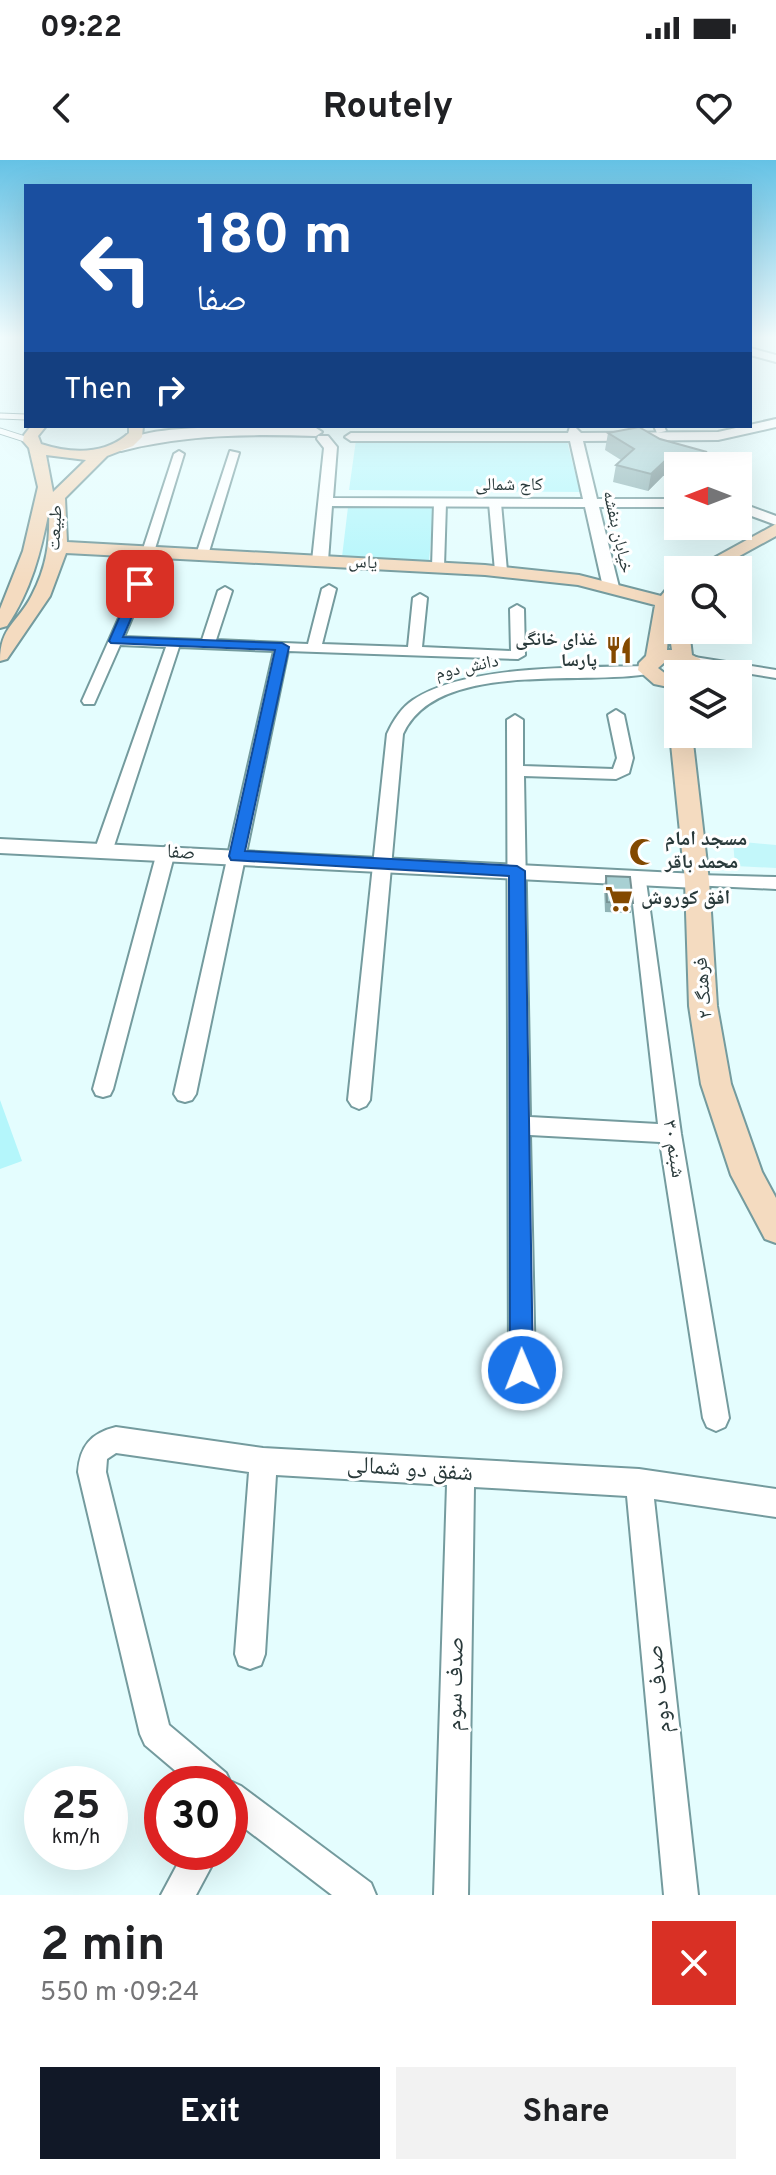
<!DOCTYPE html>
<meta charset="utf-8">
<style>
body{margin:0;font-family:Overpass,"Noto Naskh Arabic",sans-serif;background:#f2f2f2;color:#202124;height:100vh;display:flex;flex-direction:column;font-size:30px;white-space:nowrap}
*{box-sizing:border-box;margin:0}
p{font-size:26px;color:#757577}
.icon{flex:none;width:44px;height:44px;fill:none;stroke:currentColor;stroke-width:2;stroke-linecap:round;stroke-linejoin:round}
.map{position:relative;height:1735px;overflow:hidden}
.drawer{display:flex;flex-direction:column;background:#fff;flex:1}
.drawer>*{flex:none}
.top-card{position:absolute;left:24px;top:24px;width:728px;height:244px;border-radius:0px;box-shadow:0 8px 32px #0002;background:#1a4fa0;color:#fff;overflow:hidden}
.needle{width:52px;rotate:270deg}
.fabs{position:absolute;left:664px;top:292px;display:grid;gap:16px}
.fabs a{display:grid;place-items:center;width:88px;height:88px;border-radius:0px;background:#fff;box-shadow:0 8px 32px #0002;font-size:40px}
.speed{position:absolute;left:24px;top:1606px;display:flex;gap:16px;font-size:40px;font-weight:700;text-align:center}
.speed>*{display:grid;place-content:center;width:104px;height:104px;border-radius:50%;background:#fff;box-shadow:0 8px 32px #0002;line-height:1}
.speed small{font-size:20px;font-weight:400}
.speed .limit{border:12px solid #d22;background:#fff;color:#111}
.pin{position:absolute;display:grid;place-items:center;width:68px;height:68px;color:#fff;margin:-34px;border-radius:16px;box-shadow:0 4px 12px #0006}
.me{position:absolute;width:88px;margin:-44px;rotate:359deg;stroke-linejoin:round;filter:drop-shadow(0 0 6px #0008)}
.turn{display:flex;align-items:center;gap:28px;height:168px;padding:0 40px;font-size:36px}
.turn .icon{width:104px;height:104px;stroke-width:2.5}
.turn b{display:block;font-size:56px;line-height:68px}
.then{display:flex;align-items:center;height:76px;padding:0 40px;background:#0003;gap:16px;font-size:30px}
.round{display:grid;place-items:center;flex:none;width:84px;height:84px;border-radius:0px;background:#f2f2f2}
.summary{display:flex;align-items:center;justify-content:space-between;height:136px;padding:0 40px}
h1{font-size:48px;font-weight:700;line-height:60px}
.primary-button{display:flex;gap:16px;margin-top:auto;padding:16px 40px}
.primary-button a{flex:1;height:92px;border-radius:0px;background:#111827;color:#fff;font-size:32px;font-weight:700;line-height:92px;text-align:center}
.primary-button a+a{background:#f2f2f2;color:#202124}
.status{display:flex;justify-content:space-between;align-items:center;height:56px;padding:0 40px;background:#fff;direction:ltr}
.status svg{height:22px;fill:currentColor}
header{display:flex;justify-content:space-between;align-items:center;height:104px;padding:0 40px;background:#fff;font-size:36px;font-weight:700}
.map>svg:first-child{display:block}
.built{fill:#c3f7fa}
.green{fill:#b4f6fb}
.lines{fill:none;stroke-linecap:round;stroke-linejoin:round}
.service-casing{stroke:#749b9e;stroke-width:7}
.minor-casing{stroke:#749b9e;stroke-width:4}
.tertiary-casing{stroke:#749b9e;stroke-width:4}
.secondary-casing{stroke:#749b9e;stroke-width:4}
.service{stroke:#fff;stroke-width:5}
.minor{fill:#fff;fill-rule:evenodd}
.tertiary{fill:#fff;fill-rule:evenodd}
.secondary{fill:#f4dbc0;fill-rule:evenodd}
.wall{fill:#90b3b5}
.shaded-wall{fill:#769294}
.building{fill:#a8d0d3;stroke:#769294;stroke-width:2}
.route{fill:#1a73e8;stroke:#114b97;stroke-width:2}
.labels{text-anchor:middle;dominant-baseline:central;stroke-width:6;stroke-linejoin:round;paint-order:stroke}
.far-street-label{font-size:18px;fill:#2a3a3b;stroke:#fff}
.far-poi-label{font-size:18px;font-weight:bold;fill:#2a3a3b;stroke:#fff;text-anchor:end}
.poi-label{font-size:20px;font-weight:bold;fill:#2a3a3b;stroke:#fff;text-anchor:start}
.street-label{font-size:20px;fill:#2a3a3b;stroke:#fff}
.near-street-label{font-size:24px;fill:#2a3a3b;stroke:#fff}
</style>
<div class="status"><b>09:22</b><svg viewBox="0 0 49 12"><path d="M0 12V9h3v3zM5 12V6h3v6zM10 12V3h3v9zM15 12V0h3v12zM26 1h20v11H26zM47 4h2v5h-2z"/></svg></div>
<header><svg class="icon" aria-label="back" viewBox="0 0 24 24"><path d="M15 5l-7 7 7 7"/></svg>Routely<svg class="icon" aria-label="heart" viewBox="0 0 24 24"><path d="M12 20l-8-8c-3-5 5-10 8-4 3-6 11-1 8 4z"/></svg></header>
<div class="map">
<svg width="776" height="1735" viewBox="0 0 776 1735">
<rect width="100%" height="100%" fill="#e4fdfe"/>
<path class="built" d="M733 681 776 685V708L735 706Z"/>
<path class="green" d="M356 280 567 281 580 332 349 330Z
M434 345 429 401 342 397 348 347Z
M0 940 22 1001 0 1009Z"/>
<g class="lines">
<g class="service-casing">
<path id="service" d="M0 256 26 257
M0 271 31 281"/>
</g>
<g class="minor-casing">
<path id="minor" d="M654 266H664L666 271 657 273Z
M179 291 184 294 154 392 144 395 142 392 174 294Z
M230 291 239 293 208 395 198 398 196 395Z
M440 339 446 343 444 407 438 411 432 407 434 343Z
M495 339 501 343 507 411 501 415 495 411 489 343Z
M140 420 146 424 124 477 202 480 218 431 225 427 232 431 216 480 308 484 322 429 329 425 336 429 322 484 408 487 413 438 420 434 427 438 422 487 511 491 510 449 517 445 524 449 525 495 518 499 288 491 196 934 192 940 185 942 178 940 174 934 274 491 179 487 113 689 104 695 98 693 95 689 166 487 120 485 94 544H84L82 541 134 424Z
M688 496 776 510V518L683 503 681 500Z
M648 506 653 507V513C586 527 437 498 403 574L370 940 366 946 359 949 352 946 348 940 387 574C393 561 401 548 413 540 467 504 583 508 648 506Z
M616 550 624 555 633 598 629 613 616 619 524 616 530 957 658 964 630 718 633 714H645L681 974 729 1258 725 1267 716 1271 707 1267 703 1258 660 982 530 975 535 1210 531 1219 522 1222 513 1219 509 1210 507 560 515 555 523 560V606L613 609 617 598 608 555Z
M166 686 175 692 113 929 110 935 103 937 96 935 93 929 157 692Z
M697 715 776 717V729L691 725 688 721Z
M116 1267 263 1288 639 1309 776 1329V1357L654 1339 698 1735H664L627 1336 474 1327 468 1735H434L447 1325 276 1315 265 1494 261 1505 250 1509 239 1505 235 1494 249 1312 116 1293 107 1299 106 1312 169 1565 226 1613 230 1621 241 1626 371 1723 376 1735H332L230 1657V1624H191L145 1585 140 1574 78 1312C80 1286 91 1273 116 1267Z
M184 1692H219L196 1735H161Z"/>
</g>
<g class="tertiary-casing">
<path id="tertiary" d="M750 188 776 195V202L750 195Z
M776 259V267L718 280 583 281 597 339H678V347H599L619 427 617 430 611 432 603 427 585 347 332 346 328 401 320 406 312 401 324 288 317 279 318 276H328L337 287 333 338 583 339 570 281H351L345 277 351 273H568L570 267 574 266 581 273 718 272Z
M217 267 316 268 322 272 316 276C249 274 186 274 121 291L115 287C140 268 186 269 217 267Z
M738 342 776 356V365L738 351Z
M0 679 697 714 705 716 708 721 705 726 697 728 0 693Z"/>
</g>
<g class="secondary-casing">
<path id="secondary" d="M31 266H46L38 276 41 284C71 294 105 295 129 273V266H143L142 277 133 286 107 296 65 338 67 382 485 405 579 415 661 436 672 422 678 421C678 444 668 466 667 490H672L669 470 672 466 678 464V470H689L692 495 700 499 708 514H688L681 504 665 502 658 508 667 515 678 517V529L654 524 638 510 639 503 646 496 655 445 578 425 485 415 66 393 50 436 7 499 0 501C0 466 18 463 32 435 47 406 50 382 49 350 41 392 31 431 7 466L0 468V449L23 391 38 327 29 288 23 281 24 275ZM46 295 86 300 53 332Z
M776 364V376L714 410H692Z
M678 568V574H692L709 721 717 846 731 924 762 1012 776 1038V1083L765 1079 731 1015 701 924 689 846 685 721 670 574Z"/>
</g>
<use href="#service" class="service"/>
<use href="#minor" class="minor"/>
<use href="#tertiary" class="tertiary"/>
<use href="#secondary" class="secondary"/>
</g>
<path class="wall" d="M608 273 660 279 707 292 704 306H678V313L663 316 648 331 613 322 616 305 621 300 605 290Z
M606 716 633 743 631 753 605 752 604 726Z"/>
<path class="shaded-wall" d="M707 292 704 306H678V313L663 316 648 331 651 314 667 299Z"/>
<path class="building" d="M639 267 660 279 707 292 667 299 651 314 616 305 634 289 608 273Z
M606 716 630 717 633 743 607 742Z"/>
<linearGradient id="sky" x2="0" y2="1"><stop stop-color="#65c2e5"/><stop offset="0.42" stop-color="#f3feff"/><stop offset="1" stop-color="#f3feff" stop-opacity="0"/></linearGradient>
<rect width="776" height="422" fill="url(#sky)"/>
<path class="route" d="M140 421 146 424 123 477 282 483 289 487 245 691 517 706 525 711 533 1210 530 1218 522 1221 513 1218 510 1210 509 716 231 700 229 696 275 490 111 483 109 481 134 424Z"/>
<defs>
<g id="restaurant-bare" transform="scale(2.16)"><path d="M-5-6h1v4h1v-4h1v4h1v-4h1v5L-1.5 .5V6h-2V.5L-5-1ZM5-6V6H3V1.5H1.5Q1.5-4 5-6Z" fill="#834900" stroke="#fff" stroke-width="2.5" paint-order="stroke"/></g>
<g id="mosque-bare" transform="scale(2.16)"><path d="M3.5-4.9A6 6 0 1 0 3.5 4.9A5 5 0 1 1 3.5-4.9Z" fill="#834900" stroke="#fff" stroke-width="2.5" paint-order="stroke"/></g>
<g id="supermarket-bare" transform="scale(2.16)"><path d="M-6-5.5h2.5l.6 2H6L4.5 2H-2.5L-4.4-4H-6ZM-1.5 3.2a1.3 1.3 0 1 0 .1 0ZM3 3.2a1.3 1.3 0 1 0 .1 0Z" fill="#834900" stroke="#fff" stroke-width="2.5" paint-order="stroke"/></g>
</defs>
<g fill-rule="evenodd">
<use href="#restaurant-bare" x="619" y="490"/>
<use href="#mosque-bare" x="643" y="692"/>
<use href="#supermarket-bare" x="619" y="739"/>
</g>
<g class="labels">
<g class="far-street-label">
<text x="509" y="325">کاج شمالی</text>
<text transform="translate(56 368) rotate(-87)">طبیعت</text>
<text transform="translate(617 372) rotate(77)">خیابان بنفشه</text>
<text transform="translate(363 403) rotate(3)">یاس</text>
<text transform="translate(467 508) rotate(-12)">دانش دوم</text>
</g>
<g class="far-poi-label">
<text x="597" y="480">غذای خانگی<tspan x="597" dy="21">پارسا</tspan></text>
</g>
<g class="poi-label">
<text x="665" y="680">مسجد امام<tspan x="665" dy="23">محمد باقر</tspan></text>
<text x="641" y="739">افق کوروش</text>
</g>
<g class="street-label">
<text transform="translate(181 693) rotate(3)">صفا</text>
<text transform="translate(704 828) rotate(-95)">فرهنگ ۲</text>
<text transform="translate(673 989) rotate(81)">شبنم ۳۰</text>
</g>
<g class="near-street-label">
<text transform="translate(410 1310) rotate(4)">شفق دو شمالی</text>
<text transform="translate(456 1524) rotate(-89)">صدف سوم</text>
<text transform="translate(660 1529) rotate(-96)">صدف دوم</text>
</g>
</g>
</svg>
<div class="fabs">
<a><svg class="needle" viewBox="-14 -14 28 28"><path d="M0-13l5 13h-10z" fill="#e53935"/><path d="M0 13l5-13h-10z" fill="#757577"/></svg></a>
<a><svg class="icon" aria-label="search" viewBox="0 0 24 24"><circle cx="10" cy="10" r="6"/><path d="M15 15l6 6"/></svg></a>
<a><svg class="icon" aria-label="layers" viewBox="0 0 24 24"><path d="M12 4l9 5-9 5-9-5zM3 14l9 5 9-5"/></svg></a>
</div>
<div class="speed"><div>25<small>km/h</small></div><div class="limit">30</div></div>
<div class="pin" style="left:140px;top:424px;background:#d93025"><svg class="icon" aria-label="arrive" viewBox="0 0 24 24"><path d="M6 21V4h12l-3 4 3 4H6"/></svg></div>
<svg class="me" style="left:522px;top:1210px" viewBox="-20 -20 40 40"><circle r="17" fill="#1a73e8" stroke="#fff" stroke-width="3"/><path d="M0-11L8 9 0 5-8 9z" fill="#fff"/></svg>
<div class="top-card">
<div class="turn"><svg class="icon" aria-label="left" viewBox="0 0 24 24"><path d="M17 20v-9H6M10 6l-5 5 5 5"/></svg><div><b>180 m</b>صفا</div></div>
<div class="then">Then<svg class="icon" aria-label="right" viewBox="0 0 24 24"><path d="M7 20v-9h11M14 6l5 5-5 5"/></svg></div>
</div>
</div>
<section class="drawer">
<div class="summary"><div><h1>2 min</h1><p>550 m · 09:24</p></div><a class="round" style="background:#d93025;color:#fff"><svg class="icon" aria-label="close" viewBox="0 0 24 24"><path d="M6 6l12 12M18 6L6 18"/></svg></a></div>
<div class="primary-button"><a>Exit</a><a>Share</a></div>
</section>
